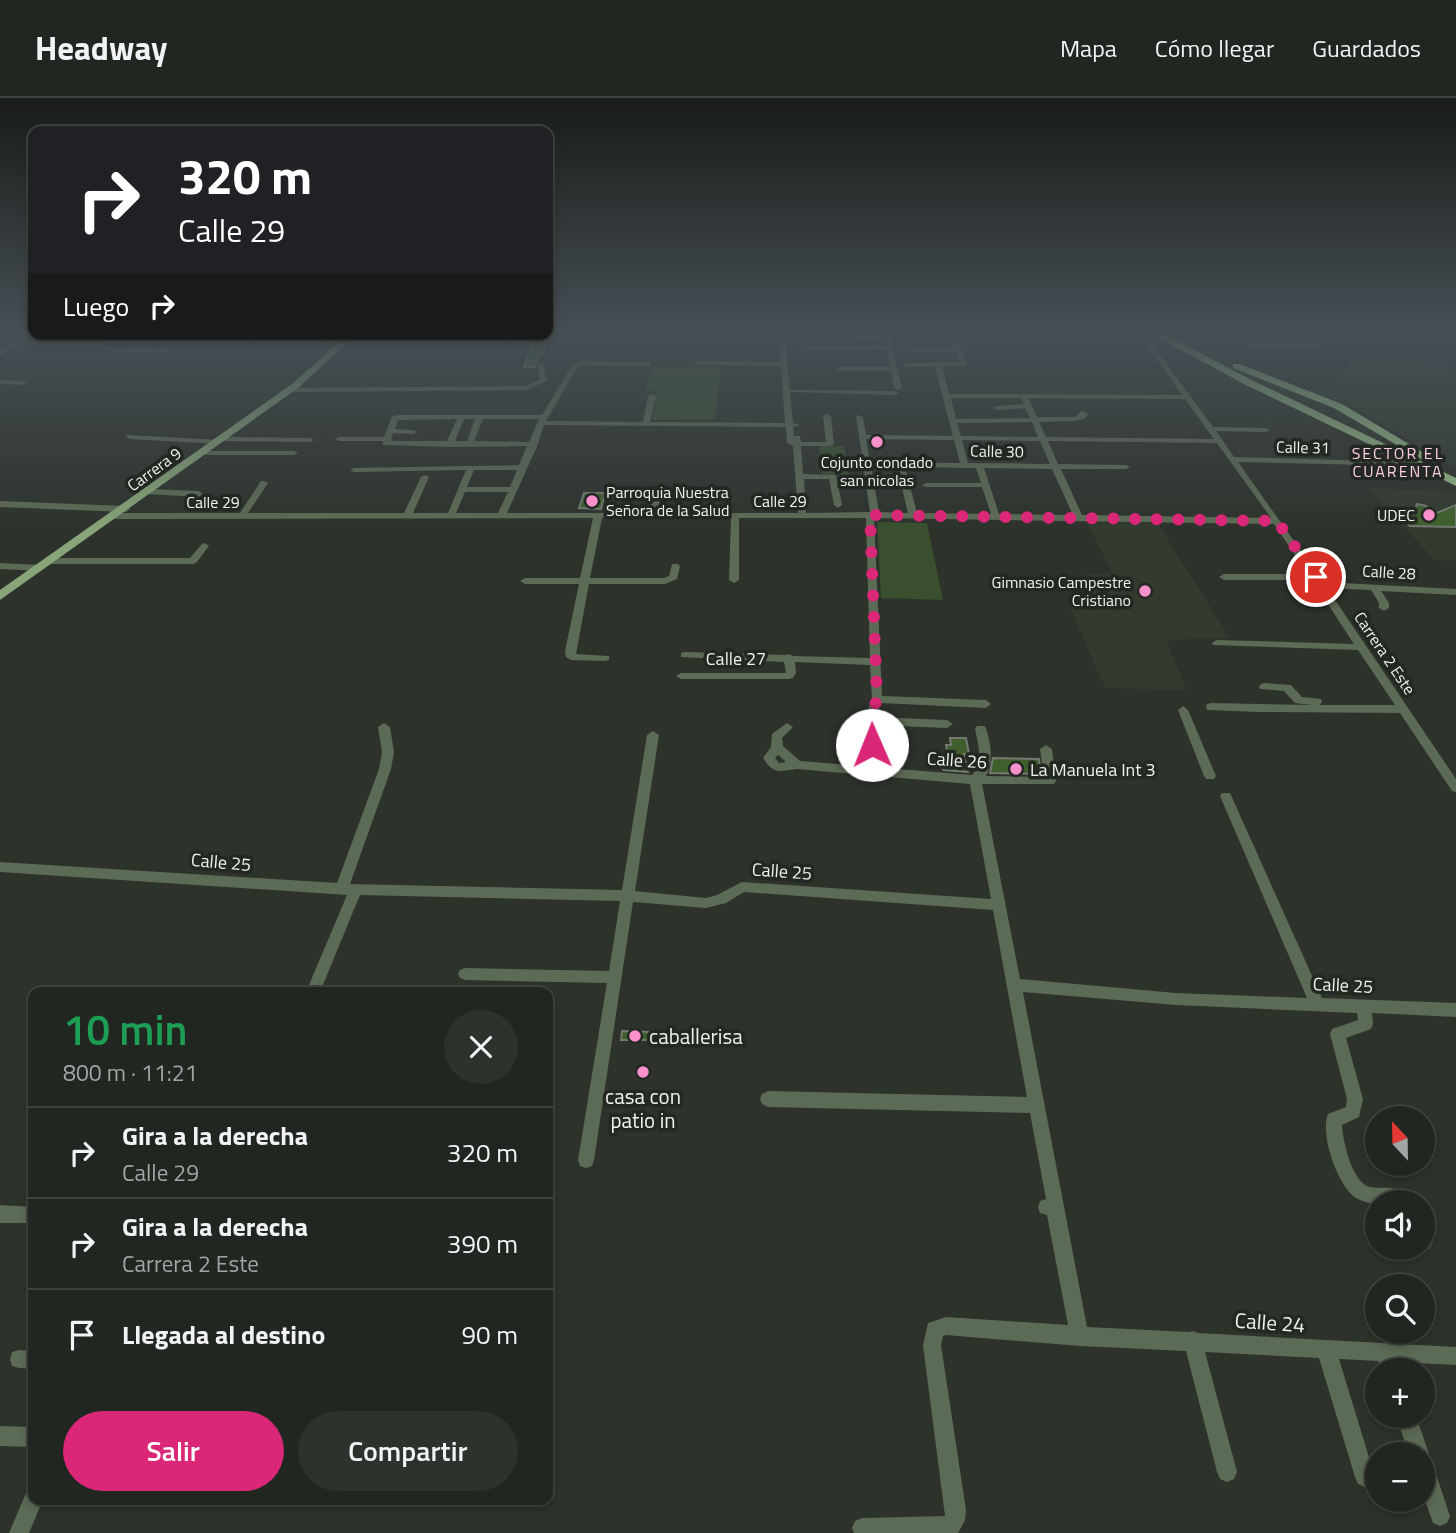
<!DOCTYPE html>
<html lang="es">
<meta charset="utf-8">
<style>
body{margin:0;font-family:"Titillium Web",sans-serif;background:#2e322d;color:#f1f3f6;height:100vh;display:flex;flex-direction:column;font-size:26px;white-space:nowrap}
*{box-sizing:border-box;margin:0}
p{font-size:23px;color:#a2a5a5}
.icon{flex:none;width:38px;height:38px;fill:none;stroke:currentColor;stroke-width:2;stroke-linecap:round;stroke-linejoin:round}
.map{position:relative;flex:1;overflow:hidden}
.panel{position:absolute;left:28px;top:889px;width:525px;height:518px;display:flex;flex-direction:column;background:#222620;border-radius:14px;box-shadow:0 4px 10px #0003,0 0 0 2px #3f433e}
.panel>*{flex:none}
.banner{position:absolute;left:28px;top:28px;width:525px;height:214px;border-radius:14px;box-shadow:0 4px 10px #0003,0 0 0 2px #3f433e;background:#202124;color:#fff;overflow:hidden}
.needle{width:46px;rotate:338deg}
.buttons{position:absolute;left:1365px;top:1008px;display:grid;gap:14px}
.buttons a{display:grid;place-items:center;width:70px;height:70px;border-radius:50%;background:#222620;box-shadow:0 4px 10px #0003,0 0 0 2px #3f433e;font-size:35px}
.pin{position:absolute;display:grid;place-items:center;width:60px;height:60px;color:#fff;margin:-30px;border:4px solid #fff;border-radius:50%;box-shadow:0 2px 7px #0007}
.me{position:absolute;width:77px;margin:-38px;rotate:359deg;stroke-linejoin:round;filter:drop-shadow(0 0 5px #0008)}
.turn{display:flex;align-items:center;gap:24px;height:147px;padding:0 35px;font-size:32px}
.turn .icon{width:91px;height:91px;stroke-width:2.5}
.turn b{display:block;font-size:49px;line-height:60px}
.then{display:flex;align-items:center;height:66px;padding:0 35px;background:#0003;gap:14px;font-size:26px}
.round{display:grid;place-items:center;flex:none;width:74px;height:74px;border-radius:37px;background:#2e322d}
.overview{display:flex;align-items:center;justify-content:space-between;height:119px;padding:0 35px}
h1{font-size:42px;font-weight:600;line-height:52px;color:#1e9e55}
.primary-button{display:flex;gap:14px;margin-top:auto;padding:14px 35px}
.primary-button a{flex:1;height:80px;border-radius:42px;background:#db2777;color:#fff;font-size:28px;font-weight:600;line-height:80px;text-align:center}
.primary-button a+a{background:#2e322d;color:#f1f3f6}
ul{padding:0;list-style:none}
li{display:flex;align-items:center;gap:21px;height:91px;padding:0 35px;border-top:2px solid #3f433e}
li div{flex:1}
li b{display:block;font-size:26px}
li em{font-style:normal}
header{display:flex;align-items:center;gap:42px;box-sizing:border-box;height:98px;padding:0 35px;background:#222620;border-bottom:2px solid #3f433e}
header strong{font-size:33px}
nav{display:flex;gap:38px;margin-inline-start:auto;font-size:24px}
.map>svg:first-child{display:block}
.built{fill:#333b2f}
.green{fill:#394f2e}
.building{fill:#3f602d;stroke:#747a72;stroke-width:2}
.lines{fill:none;stroke-linecap:round;stroke-linejoin:round}
.minor{fill:#5c6b55;fill-rule:evenodd}
.major{fill:#87a578;fill-rule:evenodd}
.highway{fill:#97bc85;fill-rule:evenodd}
.route{stroke:#db2777;stroke-width:12;stroke-dasharray:0 21.6}
.poi-dot{fill:#f890cc;stroke:#242822;stroke-width:2.5}
.labels{text-anchor:middle;dominant-baseline:central;stroke-width:7;stroke-linejoin:round;paint-order:stroke}
.far-street-label{font-size:16px;fill:#eef1ed;stroke:#242822}
.far-neighbourhood-label{font-size:16px;letter-spacing:2px;fill:#fccee6;stroke:#242822}
.far-poi-label{font-size:16px;fill:#eef1ed;stroke:#242822;text-anchor:end}
.street-label{font-size:18px;fill:#eef1ed;stroke:#242822}
.poi-label{font-size:18px;fill:#eef1ed;stroke:#242822;text-anchor:start}
.near-poi-label{font-size:21px;fill:#eef1ed;stroke:#242822;text-anchor:start}
.near-street-label{font-size:21px;fill:#eef1ed;stroke:#242822}
</style>
<header>
<strong>Headway</strong>
<nav><a>Mapa</a><a>Cómo llegar</a><a>Guardados</a></nav>
</header>
<div class="map">
<svg width="1456" height="1435" viewBox="0 0 1456 1435">
<rect width="100%" height="100%" fill="#2d322b"/>
<path class="built" d="M1359 255H1411L1456 274V370L1350 307 1325 298 1313 297 1324 294Z
M1367 390 1456 394V463L1435 462Z
M1087 425 1158 426 1230 540 1166 542 1187 592 1105 590 1070 509 1097 512 1086 476 1113 475Z"/>
<path class="green" d="M653 268 721 269 715 322H652L657 293H644Z
M819 348H844L849 378 822 376Z
M877 424 927 425 943 502 881 500Z"/>
<path class="building" d="M534 241H546L543 255H540L535 269H524Z
M584 395H605L601 411 579 410Z
M1417 406 1426 408 1434 416 1456 407V429L1410 428 1399 414 1414 415Z
M950 640H966L969 656H964L968 674 944 672 942 670 941 659 948 660 946 647H951Z
M993 660 1039 661 1041 676 990 675Z
M622 933 650 934 649 942H621Z"/>
<g class="lines">
<path class="minor" d="M30 232H33V236L23 243 99 245 107 249 170 251 173 253 170 255 106 253 98 249 17 247 0 258V253Z
M778 232H784L790 292 895 293 899 295 895 297 790 294 793 325 800 327 793 329 794 338H800L801 344H826L823 318 827 316 831 318 834 346 830 348H801L803 376 836 377 842 407 838 410 834 407 829 381H804L806 415 870 414 856 317 863 319 866 337 953 338 935 269H906L903 267 906 265 960 264 956 254 903 253 900 251 903 249 955 250 948 232H954L967 266 964 268H942L949 296 1182 297 1146 246 1144 235 1146 232H1153L1150 236 1152 246 1213 329 1266 330 1270 332 1266 334 1216 333 1234 359 1418 364V368H1415L1238 364 1323 484 1456 491V497L1381 493 1389 505V510L1384 513 1379 510V505L1371 492 1327 490 1456 681V694L1452 693 1400 615 1259 614 1207 612 1206 609 1207 606 1211 605 1312 607 1295 605 1284 593 1260 591 1259 589 1260 587 1264 585 1291 587 1302 599 1321 601 1322 604 1319 607H1395L1358 552 1213 547 1212 545 1217 542 1354 546 1312 482H1224L1219 479 1224 476H1308L1274 426 874 420 882 598 986 602 991 606 986 610 881 605 876 619 947 622 953 626 947 630 875 627 878 647 872 651 866 647 863 623 872 601 870 567 795 564 796 575 793 580 789 581H681L676 578 681 575H786L784 564 681 559V555L685 554 785 557 789 556 793 558 870 560 866 420H739V482L734 485 729 482 731 420H602L590 480H664L669 478 672 466H678L680 468 677 481 665 486H589L576 556 609 558V562L605 563 571 562 566 559 565 553 579 486H525L520 483 525 480H580L593 420 115 421 111 418 115 415H240L261 383H264L268 385 248 415H404L421 379 425 377 429 379 413 415H448L466 372 354 374 350 372 354 370 519 367 527 348 449 349 386 347H383V343H339L335 341 339 339H384L392 318 400 317H542L573 266 582 263 649 264 652 266 649 268H578L546 323 643 324 648 298 652 296 656 298 650 324 785 325 781 268 697 267 694 265 697 263 780 264ZM951 300H1021L1024 306 997 308 993 310 997 312 1025 310 1030 320 956 321ZM1028 300 1185 301 1214 341 1046 339 1039 324 1076 323 1086 320 1088 315 1081 313 1075 319H1037ZM457 321 447 343H391L393 335 413 336 417 334 413 332 395 331 398 322ZM464 321H475L467 343H455ZM483 321H539L529 344 474 343ZM1032 324 1038 339 961 338 957 325ZM544 327 786 329 787 345 793 348 798 415H657L663 391 659 389 655 391 648 415H507L538 346ZM866 341 954 342 960 365 870 364ZM962 342 1040 343 1050 366 968 365ZM1048 343 1217 345 1271 420 1082 417 1061 371H1126L1130 369 1126 367 1058 366ZM871 368 897 369 908 415 879 414ZM905 369 976 370 981 385H926L922 387 926 389H982L991 416 917 415ZM984 370 1052 371 1073 417 999 416ZM474 372H517L510 389H467ZM465 394H508L498 415H456Z
M886 232H892V249L902 290 898 292 894 290 891 273H838L835 271 838 269H890L886 251 807 253 804 251 807 249 886 247V241L855 242 852 240 855 238 886 237Z
M1020 232H1026L1028 240H1024Z
M1307 233 1375 236 1378 238 1375 240 1305 236 1304 235Z
M331 238 336 239 323 253H319V251Z
M1183 241 1317 246 1320 248 1317 250 1181 244 1180 243Z
M541 266 544 268 547 283 526 292 289 294 285 292 289 290 525 288 540 282 538 268Z
M0 282 23 283 27 285 23 287 0 286Z
M127 337 220 342 223 339 310 340 314 342 310 344 222 343 219 346 130 341 126 339Z
M201 353H294L298 355 294 357H204L200 355Z
M150 391 199 393 203 396 199 399 147 396 146 394Z
M0 403 126 408 130 411 126 414 0 409Z
M205 445 209 448 196 465 193 466H50L45 463 50 460H190L202 446Z
M0 465 40 467 45 470 40 473 0 471Z
M1183 608 1188 612 1216 678 1214 681H1206L1204 678 1178 612Z
M384 625 390 629 394 654 391 671 350 786 622 792 647 637 653 633 659 637 635 793 706 800 717 797 742 784 991 801 970 686 797 671C779 673 774 677 763 660L771 649 772 636 787 625 793 629 782 640 783 648 800 663 972 677C984 665 978 646 975 631L977 628H985C991 644 994 663 986 678L1044 679 1040 651 1046 647 1052 651 1056 683 1054 686H982L1020 881 1176 895 1307 900 1220 698 1222 695H1230L1322 900 1456 905V919L1372 915 1373 926 1371 931 1346 940 1363 1001 1359 1019 1342 1027C1343 1043 1351 1080 1367 1088 1374 1091 1383 1089 1390 1090 1397 1091 1404 1094 1411 1098L1413 1104H1377V1106C1368 1105 1358 1103 1351 1096 1336 1081 1320 1036 1328 1016L1346 1009 1347 1001 1330 936 1332 931 1358 922 1357 915 1176 907 1023 894 1087 1229 1189 1234 1193 1233 1198 1235 1456 1249V1267L1397 1264 1400 1272H1382L1378 1263 1339 1261 1375 1379 1372 1386 1365 1389 1358 1386 1355 1379 1319 1260 1205 1254 1237 1374 1234 1381 1227 1384 1220 1381 1217 1374 1186 1253 1080 1248 946 1237 943 1238 941 1247 966 1412 965 1422 958 1435H854L852 1430 855 1423 862 1420 945 1418 923 1247 928 1225 946 1219 1068 1227 1047 1117 1040 1115 1038 1109 1040 1103 1046 1101 1030 1015 768 1009 762 1006 760 1001 762 996 768 993 1027 999 993 812 744 794 726 805 706 810 633 804 594 1062 592 1068 586 1070 580 1068 578 1062 607 885 465 882 460 880 458 876 460 872 465 870 609 873 620 803 360 797 320 894H306L347 797 0 774V764L337 785 379 671 382 654 378 629ZM778 657 786 664 779 665 775 660Z
M0 1107 33 1109V1125H0Z
M1423 1132 1429 1135 1433 1144 1430 1150 1424 1153 1418 1150H1423Z
M19 1252 33 1253V1271L19 1270 12 1268 10 1261 12 1254Z
M1396 1318H1416L1429 1356 1428 1359 1433 1367 1450 1418 1447 1425 1440 1428 1433 1425 1423 1397V1356H1409Z
M0 1328 33 1329V1349L0 1348Z
M33 1392V1402H43L29 1435H9L26 1395Z"/>
<path class="major" d="M348 236H357L298 290 0 502V492L292 286Z"/>
<path class="highway" d="M1144 232H1156L1254 283 1456 380V388L1246 287Z
M1233 266H1239L1342 306 1434 361 1424 363 1334 310 1233 270Z"/>
</g>
<linearGradient id="sky" x2="0" y2="1"><stop stop-color="#191c18"/><stop offset="0.54" stop-color="#464f55"/><stop offset="1" stop-color="#464f55" stop-opacity="0"/></linearGradient>
<rect width="1456" height="433" fill="url(#sky)"/>
<g class="lines">
<path class="route" d="M872 647 869 623 877 601 870 417 1277 423 1316 479"/>
</g>
<g class="poi-dot">
<circle cx="877" cy="344" r="7"/>
<circle cx="592" cy="403" r="7"/>
<circle cx="1429" cy="417" r="7"/>
<circle cx="1145" cy="493" r="7"/>
<circle cx="1016" cy="671" r="7"/>
<circle cx="635" cy="938" r="7"/>
<circle cx="643" cy="974" r="7"/>
</g>
<g class="labels">
<g class="far-street-label">
<text transform="translate(1303 349) rotate(1)">Calle 31</text>
<text transform="translate(997 353) rotate(1)">Calle 30</text>
<text transform="translate(154 371) rotate(-36)">Carrera 9</text>
<text x="780" y="403">Calle 29</text>
<text x="213" y="404">Calle 29</text>
<text transform="translate(1389 474) rotate(3)">Calle 28</text>
<text transform="translate(1385 555) rotate(56)">Carrera 2 Este</text>
</g>
<g class="far-neighbourhood-label">
<text x="1398" y="355">SECTOR EL<tspan x="1398" dy="18">CUARENTA</tspan></text>
</g>
<g class="far-poi-label">
<text x="877" y="364" text-anchor="middle">Cojunto condado<tspan x="877" dy="18">san nicolas</tspan></text>
<text x="606" y="394" text-anchor="start">Parroquia Nuestra<tspan x="606" dy="18">Señora de la Salud</tspan></text>
<text x="1415" y="417">UDEC</text>
<text x="1131" y="484">Gimnasio Campestre<tspan x="1131" dy="18">Cristiano</tspan></text>
</g>
<g class="street-label">
<text x="736" y="560">Calle 27</text>
<text transform="translate(957 662) rotate(4)">Calle 26</text>
<text transform="translate(221 764) rotate(5)">Calle 25</text>
<text transform="translate(782 773) rotate(4)">Calle 25</text>
<text transform="translate(1343 887) rotate(3)">Calle 25</text>
</g>
<g class="poi-label">
<text x="1030" y="671">La Manuela Int 3</text>
</g>
<g class="near-poi-label">
<text x="649" y="938">caballerisa</text>
<text x="643" y="998" text-anchor="middle">casa con<tspan x="643" dy="24">patio in</tspan></text>
</g>
<g class="near-street-label">
<text transform="translate(1270 1224) rotate(4)">Calle 24</text>
</g>
</g>
</svg>
<div class="buttons">
<a><svg class="needle" viewBox="-14 -14 28 28"><path d="M0-13l5 13h-10z" fill="#e53935"/><path d="M0 13l5-13h-10z" fill="#a2a5a5"/></svg></a>
<a><svg class="icon" aria-label="sound" viewBox="0 0 24 24"><path d="M4 9h4l5-4v14l-5-4H4zM17 9q2 3 0 6"/></svg></a>
<a><svg class="icon" aria-label="search" viewBox="0 0 24 24"><circle cx="10" cy="10" r="6"/><path d="M15 15l6 6"/></svg></a>
<a>+</a>
<a>−</a>
</div>
<div class="pin" style="left:1316px;top:479px;background:#d93025"><svg class="icon" aria-label="arrive" viewBox="0 0 24 24"><path d="M6 21V4h12l-3 4 3 4H6"/></svg></div>
<svg class="me" style="left:872px;top:647px" viewBox="-20 -20 40 40"><circle r="19" fill="#fff"/><path d="M0-13L10 11 0 6-10 11z" fill="#db2777"/></svg>
<div class="banner">
<div class="turn"><svg class="icon" aria-label="right" viewBox="0 0 24 24"><path d="M7 20v-9h11M14 6l5 5-5 5"/></svg><div><b>320 m</b>Calle 29</div></div>
<div class="then">Luego<svg class="icon" aria-label="right" viewBox="0 0 24 24"><path d="M7 20v-9h11M14 6l5 5-5 5"/></svg></div>
</div>
<section class="panel">
<div class="overview"><div><h1>10 min</h1><p>800 m · 11:21</p></div><a class="round"><svg class="icon" aria-label="close" viewBox="0 0 24 24"><path d="M6 6l12 12M18 6L6 18"/></svg></a></div>
<ul>
<li><svg class="icon" aria-label="right" viewBox="0 0 24 24"><path d="M7 20v-9h11M14 6l5 5-5 5"/></svg><div><b>Gira a la derecha</b><p>Calle 29</p></div><em>320 m</em></li>
<li><svg class="icon" aria-label="right" viewBox="0 0 24 24"><path d="M7 20v-9h11M14 6l5 5-5 5"/></svg><div><b>Gira a la derecha</b><p>Carrera 2 Este</p></div><em>390 m</em></li>
<li><svg class="icon" aria-label="arrive" viewBox="0 0 24 24"><path d="M6 21V4h12l-3 4 3 4H6"/></svg><div><b>Llegada al destino</b></div><em>90 m</em></li>
</ul>
<div class="primary-button"><a>Salir</a><a>Compartir</a></div>
</section>
</div>
